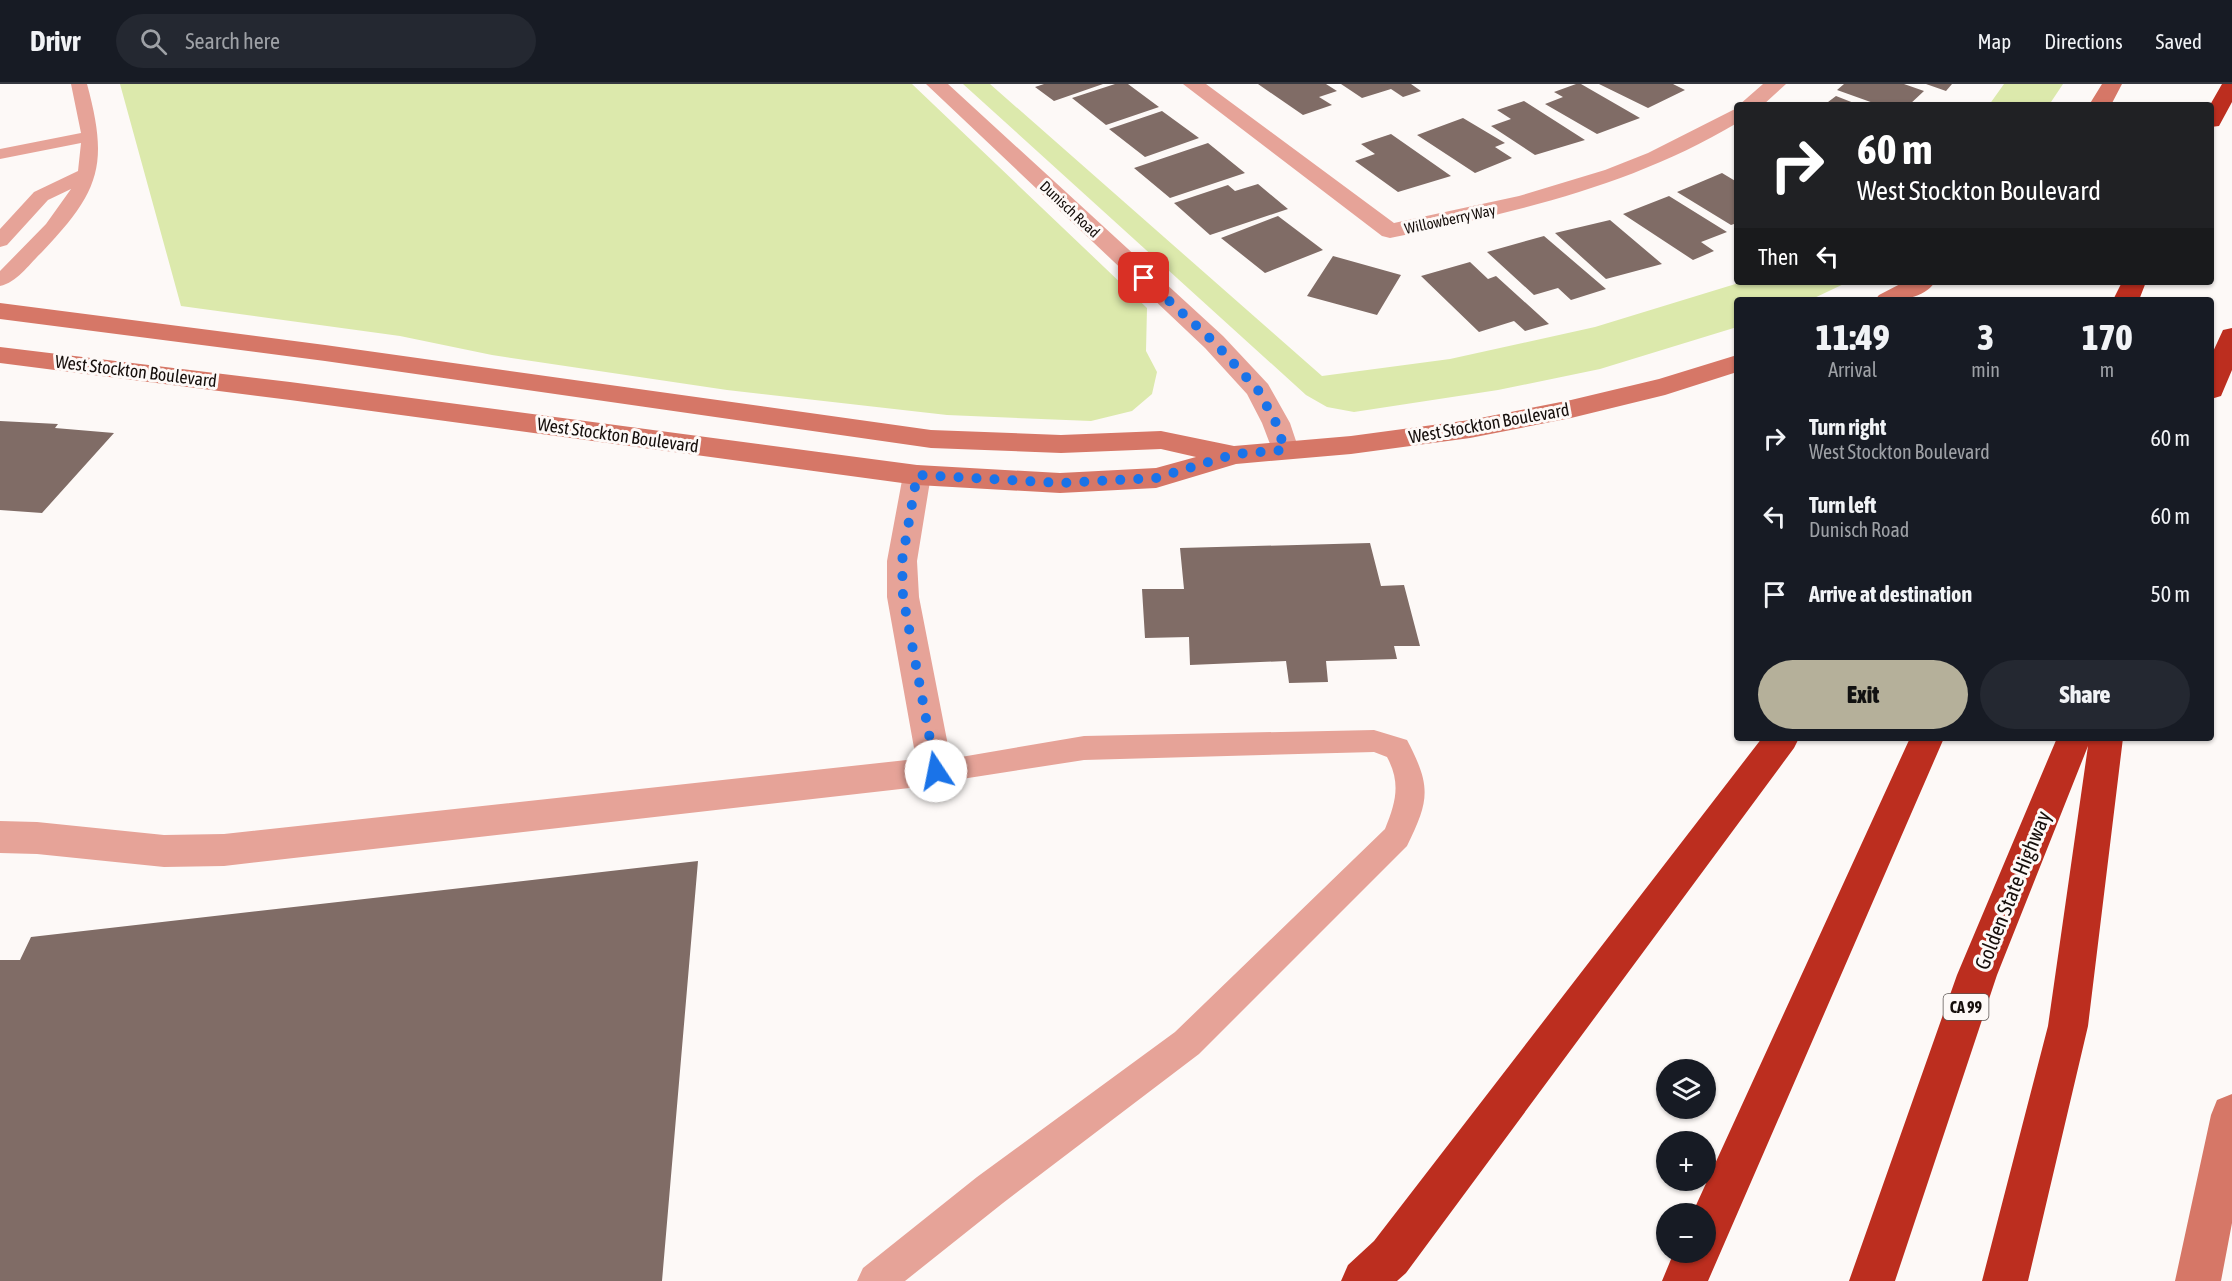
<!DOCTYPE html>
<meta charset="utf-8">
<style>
body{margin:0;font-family:"Asap Condensed",sans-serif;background:#242831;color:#f1f3f6;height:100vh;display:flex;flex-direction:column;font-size:22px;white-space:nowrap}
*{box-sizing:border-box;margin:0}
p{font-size:20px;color:#9ea1a6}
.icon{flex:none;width:33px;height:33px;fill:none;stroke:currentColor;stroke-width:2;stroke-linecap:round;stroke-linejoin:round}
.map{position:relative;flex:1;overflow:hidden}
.panel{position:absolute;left:1734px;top:213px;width:480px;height:444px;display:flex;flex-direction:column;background:#171b24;border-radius:6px;box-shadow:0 2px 4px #0004}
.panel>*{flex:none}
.hud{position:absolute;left:1734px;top:18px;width:480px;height:183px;border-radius:6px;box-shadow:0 2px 4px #0004;background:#202124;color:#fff;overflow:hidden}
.controls{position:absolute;left:1656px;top:975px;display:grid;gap:12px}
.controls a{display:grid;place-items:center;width:60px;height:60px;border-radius:50%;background:#171b24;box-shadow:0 2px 4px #0004;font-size:30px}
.pin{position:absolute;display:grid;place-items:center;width:51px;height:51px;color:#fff;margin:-26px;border-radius:12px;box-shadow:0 3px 9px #0006}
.me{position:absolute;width:66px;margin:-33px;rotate:349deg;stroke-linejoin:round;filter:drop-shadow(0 0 4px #0008)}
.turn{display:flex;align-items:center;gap:21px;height:126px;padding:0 24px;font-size:27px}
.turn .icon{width:78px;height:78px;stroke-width:2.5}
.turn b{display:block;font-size:42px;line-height:51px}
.then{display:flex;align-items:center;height:57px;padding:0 24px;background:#0003;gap:12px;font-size:22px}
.eta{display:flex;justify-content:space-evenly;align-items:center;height:102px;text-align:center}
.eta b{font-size:36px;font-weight:800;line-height:42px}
.action{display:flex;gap:12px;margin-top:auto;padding:12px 24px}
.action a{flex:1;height:69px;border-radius:36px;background:#b5b09a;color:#111;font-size:24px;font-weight:800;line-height:69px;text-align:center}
.action a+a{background:#242831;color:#f1f3f6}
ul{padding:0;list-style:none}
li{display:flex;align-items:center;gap:18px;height:78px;padding:0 24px}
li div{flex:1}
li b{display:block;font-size:22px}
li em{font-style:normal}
header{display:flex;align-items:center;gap:36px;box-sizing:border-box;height:84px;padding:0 30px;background:#171b24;border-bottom:2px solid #363941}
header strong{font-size:28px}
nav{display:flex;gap:33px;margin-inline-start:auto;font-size:21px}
.search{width:420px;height:54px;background:#242831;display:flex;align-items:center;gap:15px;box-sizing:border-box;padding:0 21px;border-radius:33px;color:#9ea1a6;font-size:22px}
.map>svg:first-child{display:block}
.green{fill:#dce9ac}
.building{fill:#806c66}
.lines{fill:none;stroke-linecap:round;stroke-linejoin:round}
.lane{fill:#e6a398;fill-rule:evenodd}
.street{fill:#e6a398;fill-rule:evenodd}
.secondary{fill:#d67767;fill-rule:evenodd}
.highway{fill:#bc2e1f;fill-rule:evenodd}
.route{stroke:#1a73e8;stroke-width:10;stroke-dasharray:0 18}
.labels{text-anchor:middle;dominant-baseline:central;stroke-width:6;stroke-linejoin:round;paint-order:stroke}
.far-street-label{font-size:15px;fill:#160f0c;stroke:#fdf9f7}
.shield{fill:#fdf9f7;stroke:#5b5552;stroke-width:1.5}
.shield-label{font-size:16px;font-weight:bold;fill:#160f0c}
.street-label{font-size:18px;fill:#160f0c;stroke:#fdf9f7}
.near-street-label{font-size:21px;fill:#160f0c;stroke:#fdf9f7}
</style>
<header>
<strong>Drivr</strong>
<div class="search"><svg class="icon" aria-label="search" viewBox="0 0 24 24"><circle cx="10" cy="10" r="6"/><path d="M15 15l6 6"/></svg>Search here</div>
<nav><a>Map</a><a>Directions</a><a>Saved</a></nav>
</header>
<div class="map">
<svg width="2232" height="1197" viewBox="0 0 2232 1197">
<rect width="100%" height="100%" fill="#fdf9f7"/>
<path class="green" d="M120 0H912L1147 224 1146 267 1157 288 1152 310 1132 327 1091 337 947 331 727 306 492 271 400 252 181 222Z
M963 0H990L1322 292 1450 275 1595 243 1742 198H1848L1810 216H1737V243L1600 285 1498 306 1354 328 1327 323 1306 311Z
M2004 0H2063L2049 21H1989Z"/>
<path class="building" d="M1044 0H1103L1054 17 1035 3Z
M1115 0H1128L1159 23 1106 41 1072 14Z
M1258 0H1326L1337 7 1319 13 1332 21 1303 31Z
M1341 0H1411L1421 7 1403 13 1391 5 1362 14Z
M1576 0H1581L1640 34 1597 50 1545 20 1563 13 1554 8Z
M1599 0H1673L1685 6 1648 24Z
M1844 0H1904L1924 7 1909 21H1879L1837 6Z
M1926 0H1952L1946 7Z
M1836 12 1859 21H1824Z
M1524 17 1585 56 1535 71 1491 42 1511 35 1497 26Z
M1162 27 1199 54 1145 73 1109 45Z
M1463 34 1505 59 1495 63 1512 74 1475 89 1417 51Z
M1391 50 1451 92 1398 108 1355 77 1375 70 1361 60Z
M1208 59 1245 89 1170 114 1134 84Z
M1722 89 1737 98V139L1731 141 1677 108Z
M1258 100 1288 125 1210 151 1174 119 1228 101 1235 107Z
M1669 112 1727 148 1701 158 1714 167 1693 176 1623 130Z
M1278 132 1323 166 1265 189 1221 154Z
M1610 136 1662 180 1606 195 1555 149Z
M1544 152 1606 205 1571 216 1558 204 1534 211 1487 168Z
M1333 172 1401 191 1377 231 1307 212Z
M1470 178 1488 195 1496 192 1549 240 1525 247 1514 237 1479 248 1421 192Z
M0 337 58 340 55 344 114 349 42 429 0 426Z
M1370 459 1381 502 1404 501 1420 562H1394L1397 575 1326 577 1328 598 1289 599 1286 577 1190 581 1189 553 1145 554 1142 505H1184L1180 464Z
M698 777 662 1197H0V876H20L31 853Z"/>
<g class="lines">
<path class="lane" d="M71 0H87C109 81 100 107 42 168 29 180 18 198 0 202V187L46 140 71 105 48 116 7 161 0 163V145L34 108 78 87 81 59 0 75V65L81 49Z
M1374 646 1407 656C1431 702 1430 715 1407 762L1199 970 1003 1119 905 1197H857L863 1184 977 1093 1175 948 1385 745C1396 718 1401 699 1387 673L1374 668 1084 676 936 699 926 695 922 687 926 679 1084 652Z"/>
<path class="street" d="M926 0H948L1223 252 1268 300 1290 339 1299 366 1295 373 1285 375 1275 373 1262 339 1247 310 1205 264Z
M1183 0H1206L1394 139 1519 112 1605 86 1648 69 1737 24V39C1630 103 1511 129 1390 154L1382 152Z
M1763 0H1786L1763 21H1739Z
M917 381 927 384 931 391 917 477 919 513 953 687 948 697 936 701 224 782 164 783 37 770 0 769V737L37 738 164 751 224 750 916 675 887 513V477L903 391 907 384Z"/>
<path class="secondary" d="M2102 0H2122L2111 21H2089Z
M1904 198H1935C1922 217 1896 216 1875 216L1879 211Z
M0 219 325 261 931 346 1061 351 1161 347 1234 362 1351 352 1470 336 1571 316 1659 295 1737 271V288L1665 311 1571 334 1470 354 1351 370 1236 380 1156 404 1060 409 917 401 290 316 0 279V263L290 298 917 381 1060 389 1156 384 1196 373 1161 365 1061 369 931 364 325 277 0 235Z
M2232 1010V1139L2221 1197H2175L2211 1031 2217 1016Z"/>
<path class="highway" d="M2222 0H2232V18L2219 42 2211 43 2210 21Z
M2122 198H2146L2139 216H2113Z
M2232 244V286L2221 312 2211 315V272L2223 246Z
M1762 654H1799L1794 664 1406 1189 1397 1197H1341L1348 1181 1374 1157Z
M1910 654H1944L1708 1197H1662L1674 1168H1706V1130H1692Z
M2057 654H2123L2088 942 2028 1197H1982L2048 942 2088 662 1997 891 1895 1197H1849L1957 891Z"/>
</g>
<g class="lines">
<path class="route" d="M936 687 903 513 902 477 917 391 1060 399 1156 394 1235 370 1285 366 1276 339 1258 306 1214 258 1144 194"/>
</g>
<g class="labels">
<g class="far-street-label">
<text transform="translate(1070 125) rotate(43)">Dunisch Road</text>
<text transform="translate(1450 135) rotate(-12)">Willowberry Way</text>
</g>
<rect class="shield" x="1943.5" y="910" width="45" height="26" rx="4.5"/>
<g class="shield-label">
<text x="1966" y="923">CA 99</text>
</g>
<g class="street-label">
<text transform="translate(136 287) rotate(7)">West Stockton Boulevard</text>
<text transform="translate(1489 339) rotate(-10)">West Stockton Boulevard</text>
<text transform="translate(618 351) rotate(8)">West Stockton Boulevard</text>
</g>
<g class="near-street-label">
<text transform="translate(2012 806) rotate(-68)">Golden State Highway</text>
</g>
</g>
</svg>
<div class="controls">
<a><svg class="icon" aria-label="layers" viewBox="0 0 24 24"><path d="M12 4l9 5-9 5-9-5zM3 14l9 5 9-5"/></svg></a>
<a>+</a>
<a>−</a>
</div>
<div class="pin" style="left:1144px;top:194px;background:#d93025"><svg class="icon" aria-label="arrive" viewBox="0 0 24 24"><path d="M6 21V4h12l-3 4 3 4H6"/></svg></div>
<svg class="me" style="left:936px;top:687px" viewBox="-20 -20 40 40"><circle r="19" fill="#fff"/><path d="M0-13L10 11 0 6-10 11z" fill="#1a73e8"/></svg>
<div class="hud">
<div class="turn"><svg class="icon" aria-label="right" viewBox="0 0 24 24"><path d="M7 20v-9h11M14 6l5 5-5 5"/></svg><div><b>60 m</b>West Stockton Boulevard</div></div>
<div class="then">Then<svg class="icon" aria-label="left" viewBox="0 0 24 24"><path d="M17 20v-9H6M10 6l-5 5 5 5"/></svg></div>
</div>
<section class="panel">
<div class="eta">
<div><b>11:49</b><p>Arrival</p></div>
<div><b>3</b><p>min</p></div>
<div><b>170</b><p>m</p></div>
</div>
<ul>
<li><svg class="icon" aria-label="right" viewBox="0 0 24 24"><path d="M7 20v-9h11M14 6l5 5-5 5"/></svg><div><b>Turn right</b><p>West Stockton Boulevard</p></div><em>60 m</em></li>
<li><svg class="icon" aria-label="left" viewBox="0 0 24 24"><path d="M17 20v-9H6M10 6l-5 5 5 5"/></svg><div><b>Turn left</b><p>Dunisch Road</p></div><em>60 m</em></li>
<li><svg class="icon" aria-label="arrive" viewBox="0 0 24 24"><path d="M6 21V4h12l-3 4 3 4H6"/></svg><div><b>Arrive at destination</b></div><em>50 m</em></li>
</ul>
<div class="action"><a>Exit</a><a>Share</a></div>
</section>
</div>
